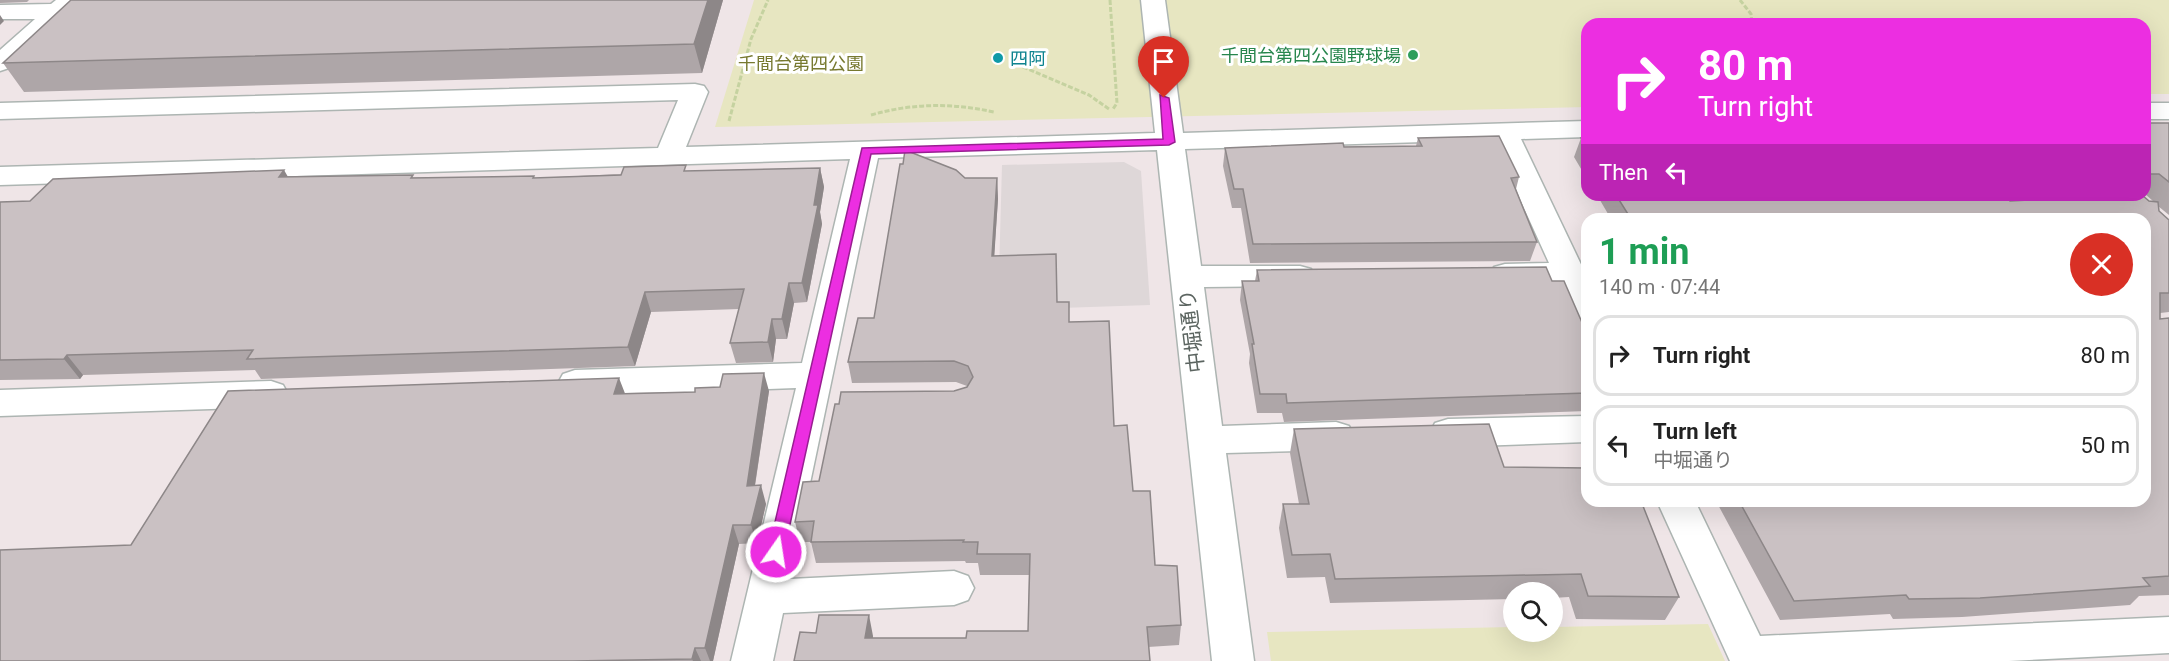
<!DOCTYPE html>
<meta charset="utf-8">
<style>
body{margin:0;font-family:Roboto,"Noto Sans JP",sans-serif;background:#f2f2f2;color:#222;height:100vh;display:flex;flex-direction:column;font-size:22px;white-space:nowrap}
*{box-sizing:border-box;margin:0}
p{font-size:20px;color:#767676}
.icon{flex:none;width:33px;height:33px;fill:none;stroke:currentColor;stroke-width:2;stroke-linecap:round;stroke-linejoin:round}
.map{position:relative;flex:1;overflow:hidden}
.sheet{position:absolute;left:1581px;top:213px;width:570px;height:294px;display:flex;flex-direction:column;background:#fff;border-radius:18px;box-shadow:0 6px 24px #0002}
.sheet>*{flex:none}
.hud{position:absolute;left:1581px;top:18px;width:570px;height:183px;border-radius:18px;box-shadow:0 6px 24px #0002;background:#ec2ee1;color:#fff;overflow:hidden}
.tools{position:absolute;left:1503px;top:582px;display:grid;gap:12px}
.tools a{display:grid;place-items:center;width:60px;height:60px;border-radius:50%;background:#fff;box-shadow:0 6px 24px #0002;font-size:30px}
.pin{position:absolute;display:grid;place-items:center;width:51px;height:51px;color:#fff;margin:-62px -26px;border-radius:50% 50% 50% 0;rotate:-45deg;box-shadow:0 0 6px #0007}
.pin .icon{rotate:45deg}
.me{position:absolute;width:66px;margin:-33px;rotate:13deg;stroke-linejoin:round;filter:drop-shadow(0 0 4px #0008)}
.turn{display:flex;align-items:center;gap:21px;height:126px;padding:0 18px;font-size:27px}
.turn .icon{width:78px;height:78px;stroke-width:2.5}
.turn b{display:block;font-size:42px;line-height:51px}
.then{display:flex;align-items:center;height:57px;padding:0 18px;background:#0003;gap:12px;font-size:22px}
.round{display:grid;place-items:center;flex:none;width:63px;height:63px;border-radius:32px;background:#f2f2f2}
.head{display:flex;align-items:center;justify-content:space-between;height:102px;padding:0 18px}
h1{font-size:36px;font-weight:700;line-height:45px;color:#1e9e55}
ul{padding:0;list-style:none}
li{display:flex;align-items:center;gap:18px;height:81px;margin:0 12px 9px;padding:0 6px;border:3px solid #e0e0e0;border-radius:18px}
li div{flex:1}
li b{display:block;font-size:22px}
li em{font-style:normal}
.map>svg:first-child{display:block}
.industrial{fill:#ded7d8}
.green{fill:#e7e6c1}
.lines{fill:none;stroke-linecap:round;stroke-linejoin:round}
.minor-casing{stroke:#adb5b2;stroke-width:3}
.path{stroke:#c5d2a0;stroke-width:3;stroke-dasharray:5 2;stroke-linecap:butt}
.minor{fill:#fff;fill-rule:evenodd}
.wall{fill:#aea6a8}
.shaded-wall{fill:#8d8788}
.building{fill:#cac1c3;stroke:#8d8788;stroke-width:1.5}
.route{fill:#ec2ee1;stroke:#991e92;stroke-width:1.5}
.leisure-dot{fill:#2e9e5b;stroke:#fff;stroke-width:2}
.culture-dot{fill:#0f9aa8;stroke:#fff;stroke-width:2}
.labels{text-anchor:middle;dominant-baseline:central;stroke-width:6;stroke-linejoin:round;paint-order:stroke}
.far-leisure-label{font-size:18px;fill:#27864d;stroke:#fff;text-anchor:end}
.far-culture-label{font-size:18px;fill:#0d838f;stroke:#fff;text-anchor:start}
.far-park-label{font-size:18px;fill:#777930;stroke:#fff}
.street-label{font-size:21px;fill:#5c6561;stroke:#fff}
</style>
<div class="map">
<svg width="2169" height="661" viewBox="0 0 2169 661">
<rect width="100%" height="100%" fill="#efe5e7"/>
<path class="industrial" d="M1124 162 1141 171 1150 305 998 310 1002 165Z"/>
<path class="green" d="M754 0H2169V94H2145V24H1587V107L715 127Z
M1708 624 1725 661H1271L1267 632 1513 627 1514 632H1552L1553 627Z"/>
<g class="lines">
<g class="minor-casing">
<path id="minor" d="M56 0H72L75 3 111 5 115 10 111 15 64 18 9 68 0 71V50L35 19H0V5L51 4Z
M1141 0H1165L1183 133 1587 121V137L1521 139 1587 277V322L1576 319 1558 284H1505L1494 281 1489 274 1494 267 1505 264 1549 263 1493 140 1185 149 1201 266H1300L1311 269 1316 276 1311 283 1300 286 1204 287 1222 426 1336 422 1349 426 1354 436 1349 446 1336 450 1226 453 1254 661H1212L1157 150 878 158 790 579 954 571 968 576 974 588 968 600 954 605 783 613 773 661H731L796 388 575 396 563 392 558 383 563 374 575 370 802 363 850 159 0 185V167L658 148 678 100 0 119V103L695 84 704 86 708 92 686 147 1155 133Z
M2145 103H2169V119H2145Z
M271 381 283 385 288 394 283 403 271 407 0 416V390Z
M1587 416V442L1448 447 1435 443 1430 433 1435 423 1448 419Z
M1657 501H1695L1760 636 2169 617V653L2009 661H1730Z"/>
</g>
<path class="path" d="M1110 0 1117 103 1113 109
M1740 0 1751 14 1752 24
M1023 67 1089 95 1109 109
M871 115C913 103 952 103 994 112
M729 121 751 39 768 0"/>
<use href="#minor" class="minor"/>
</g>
<path class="wall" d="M0 0H29L27 2 0 3Z
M723 0 702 73 24 92 3 63Z
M2145 123H2169V215L2158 206 2159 211 2169 220V312L2160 313V319L2169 318V595L2139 596 2130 605 1962 617 1893 619 1890 614 1780 620 1716 501H2145V219H1611L1597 195H2006L2010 201H2017L2012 195H2142L2149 201H2153L2145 194Z
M1418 138 1519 177 1516 189 1537 242 1530 261 1250 263 1241 208H1232L1223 166 1225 148 1416 146Z
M1581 138H1587V179L1574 157Z
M820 168 824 187 820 212 822 224 807 302 794 303 787 339H776L773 362 736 363 730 343 739 309 651 312 635 366 261 379 255 370 83 375 80 379 0 380V202L30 201 288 177 535 178 687 171Z
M965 178H997L998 199 994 256 1057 302 1069 322 1114 426 1155 565 1181 625 1179 645 1148 647 794 661 873 636V638H966L1028 631 1029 575H980L978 563H966L965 561 816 563 811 542H800L795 522 819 481 954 391 967 387V386L956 382 852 383 848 362 874 318Z
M1257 270 1552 281 1587 334V411L1284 422 1282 413H1257L1249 363 1250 354 1240 300 1242 281H1255Z
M769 391 755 486 766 504 757 543 739 544 713 661H0L131 545 625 393Z
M1294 429 1504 467 1679 597 1665 620 1576 619 1569 597 1552 598V592H1514V599L1330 603 1325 577 1287 578 1279 528 1283 504H1299L1290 453Z"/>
<path class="shaded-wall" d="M708 0H723L702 73 694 44Z
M0 15 4 21 0 25Z
M820 168 824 187 820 212 822 224 807 302 802 283Z
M284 170 295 189 279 177Z
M997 178 998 199 993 276 992 256Z
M789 283 794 303 787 339 782 319Z
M645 292 651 312 635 366 628 347Z
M772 319 776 339 773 362 768 342Z
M67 355 83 375 80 379 64 359Z
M764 373 769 391 752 504 747 486Z
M619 378 626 396 614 394Z
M761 485 766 504 757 543 751 525Z
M733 525 739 544 713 661H710L705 648Z
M869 615 873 636 870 657 865 638Z
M695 648 701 661H693L692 659Z"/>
<path class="building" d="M71 0H708L694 44 3 63Z
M2145 123H2169V182L2159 174H2145Z
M1499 136 1519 177 1511 178 1537 242 1253 244 1243 189H1234L1225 148 1343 143 1344 147 1422 146 1418 138Z
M1581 138H1587V148Z
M905 150 956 170 965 178H997L992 256 1056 254 1057 302H1069V322L1109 321 1114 426 1127 425 1133 491H1150L1155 565 1177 566 1181 625 1147 627 1150 661H794L800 632 816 633 819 615H869L865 638H966L967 631H1028L1030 554H977L978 542H963L964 540 811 542 814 521 795 522 803 482 819 481 835 404H839L841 392 954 391 967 387 973 377 968 366 954 361 848 362 858 318H874L900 164H903Z
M686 165 684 171 820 168 814 205H818L802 283H789L782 319H772L768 342 730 343 744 289 645 292 628 347 247 359 253 350 67 355 64 359 0 360V202L30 201 53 179 284 170 279 177 413 175 411 178 534 176 533 178 621 175 624 167Z
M1616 195H2006L2010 201 2046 199 2042 195H2142L2149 201 2158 202 2159 211 2169 220V293H2160V319L2169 318V576L2143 578 2150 586 1980 598 1909 599 1906 595 1794 601 1739 501H2145V219H1631Z
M1546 267 1552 281H1564L1587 334V393L1287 403 1286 394H1260L1252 344H1254L1242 281H1259L1257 270Z
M764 373 747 486 761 485 751 525H733L705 648H695L692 659 573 661H0V550L131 545 228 391 619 378 614 394 695 392V388L720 387 723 374Z
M1489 424 1504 467 1587 468V501H1641L1679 597 1588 596 1581 574 1335 579 1330 554 1292 555 1283 504H1309L1294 429Z"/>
<path class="route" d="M1160 95 1169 98 1175 142 1169 145 871 154 784 552 782 557H770L768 552 862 148 1163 139Z"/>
<circle class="leisure-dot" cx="1413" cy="55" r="6"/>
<circle class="culture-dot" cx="998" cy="58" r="6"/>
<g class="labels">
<g class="far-leisure-label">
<text x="1401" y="55">千間台第四公園野球場</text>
</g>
<g class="far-culture-label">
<text x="1010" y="58">四阿</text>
</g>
<g class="far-park-label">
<text x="801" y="63">千間台第四公園</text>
</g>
<g class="street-label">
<text transform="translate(1192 331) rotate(-97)">中堀通り</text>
</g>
</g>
</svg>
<div class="tools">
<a><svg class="icon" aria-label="search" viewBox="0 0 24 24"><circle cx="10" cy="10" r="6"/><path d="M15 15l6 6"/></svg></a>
</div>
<div class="pin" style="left:1164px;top:98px;background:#d93025"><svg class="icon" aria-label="arrive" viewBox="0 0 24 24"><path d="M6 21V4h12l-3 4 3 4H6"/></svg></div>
<svg class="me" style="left:776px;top:552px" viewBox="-20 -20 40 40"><circle r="17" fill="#ec2ee1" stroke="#fff" stroke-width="3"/><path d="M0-11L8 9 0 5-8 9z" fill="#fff"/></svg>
<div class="hud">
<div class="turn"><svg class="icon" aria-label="right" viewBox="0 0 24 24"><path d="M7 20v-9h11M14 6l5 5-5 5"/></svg><div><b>80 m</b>Turn right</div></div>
<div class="then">Then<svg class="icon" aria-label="left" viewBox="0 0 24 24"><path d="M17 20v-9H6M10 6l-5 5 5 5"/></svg></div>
</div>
<section class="sheet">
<div class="head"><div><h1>1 min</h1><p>140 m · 07:44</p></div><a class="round" style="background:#d93025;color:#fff"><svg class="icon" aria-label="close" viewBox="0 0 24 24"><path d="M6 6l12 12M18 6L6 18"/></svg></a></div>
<ul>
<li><svg class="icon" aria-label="right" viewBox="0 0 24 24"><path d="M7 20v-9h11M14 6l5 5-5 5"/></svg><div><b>Turn right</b></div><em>80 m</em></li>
<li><svg class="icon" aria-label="left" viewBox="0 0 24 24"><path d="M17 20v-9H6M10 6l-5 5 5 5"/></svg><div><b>Turn left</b><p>中堀通り</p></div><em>50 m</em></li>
</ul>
</section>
</div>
